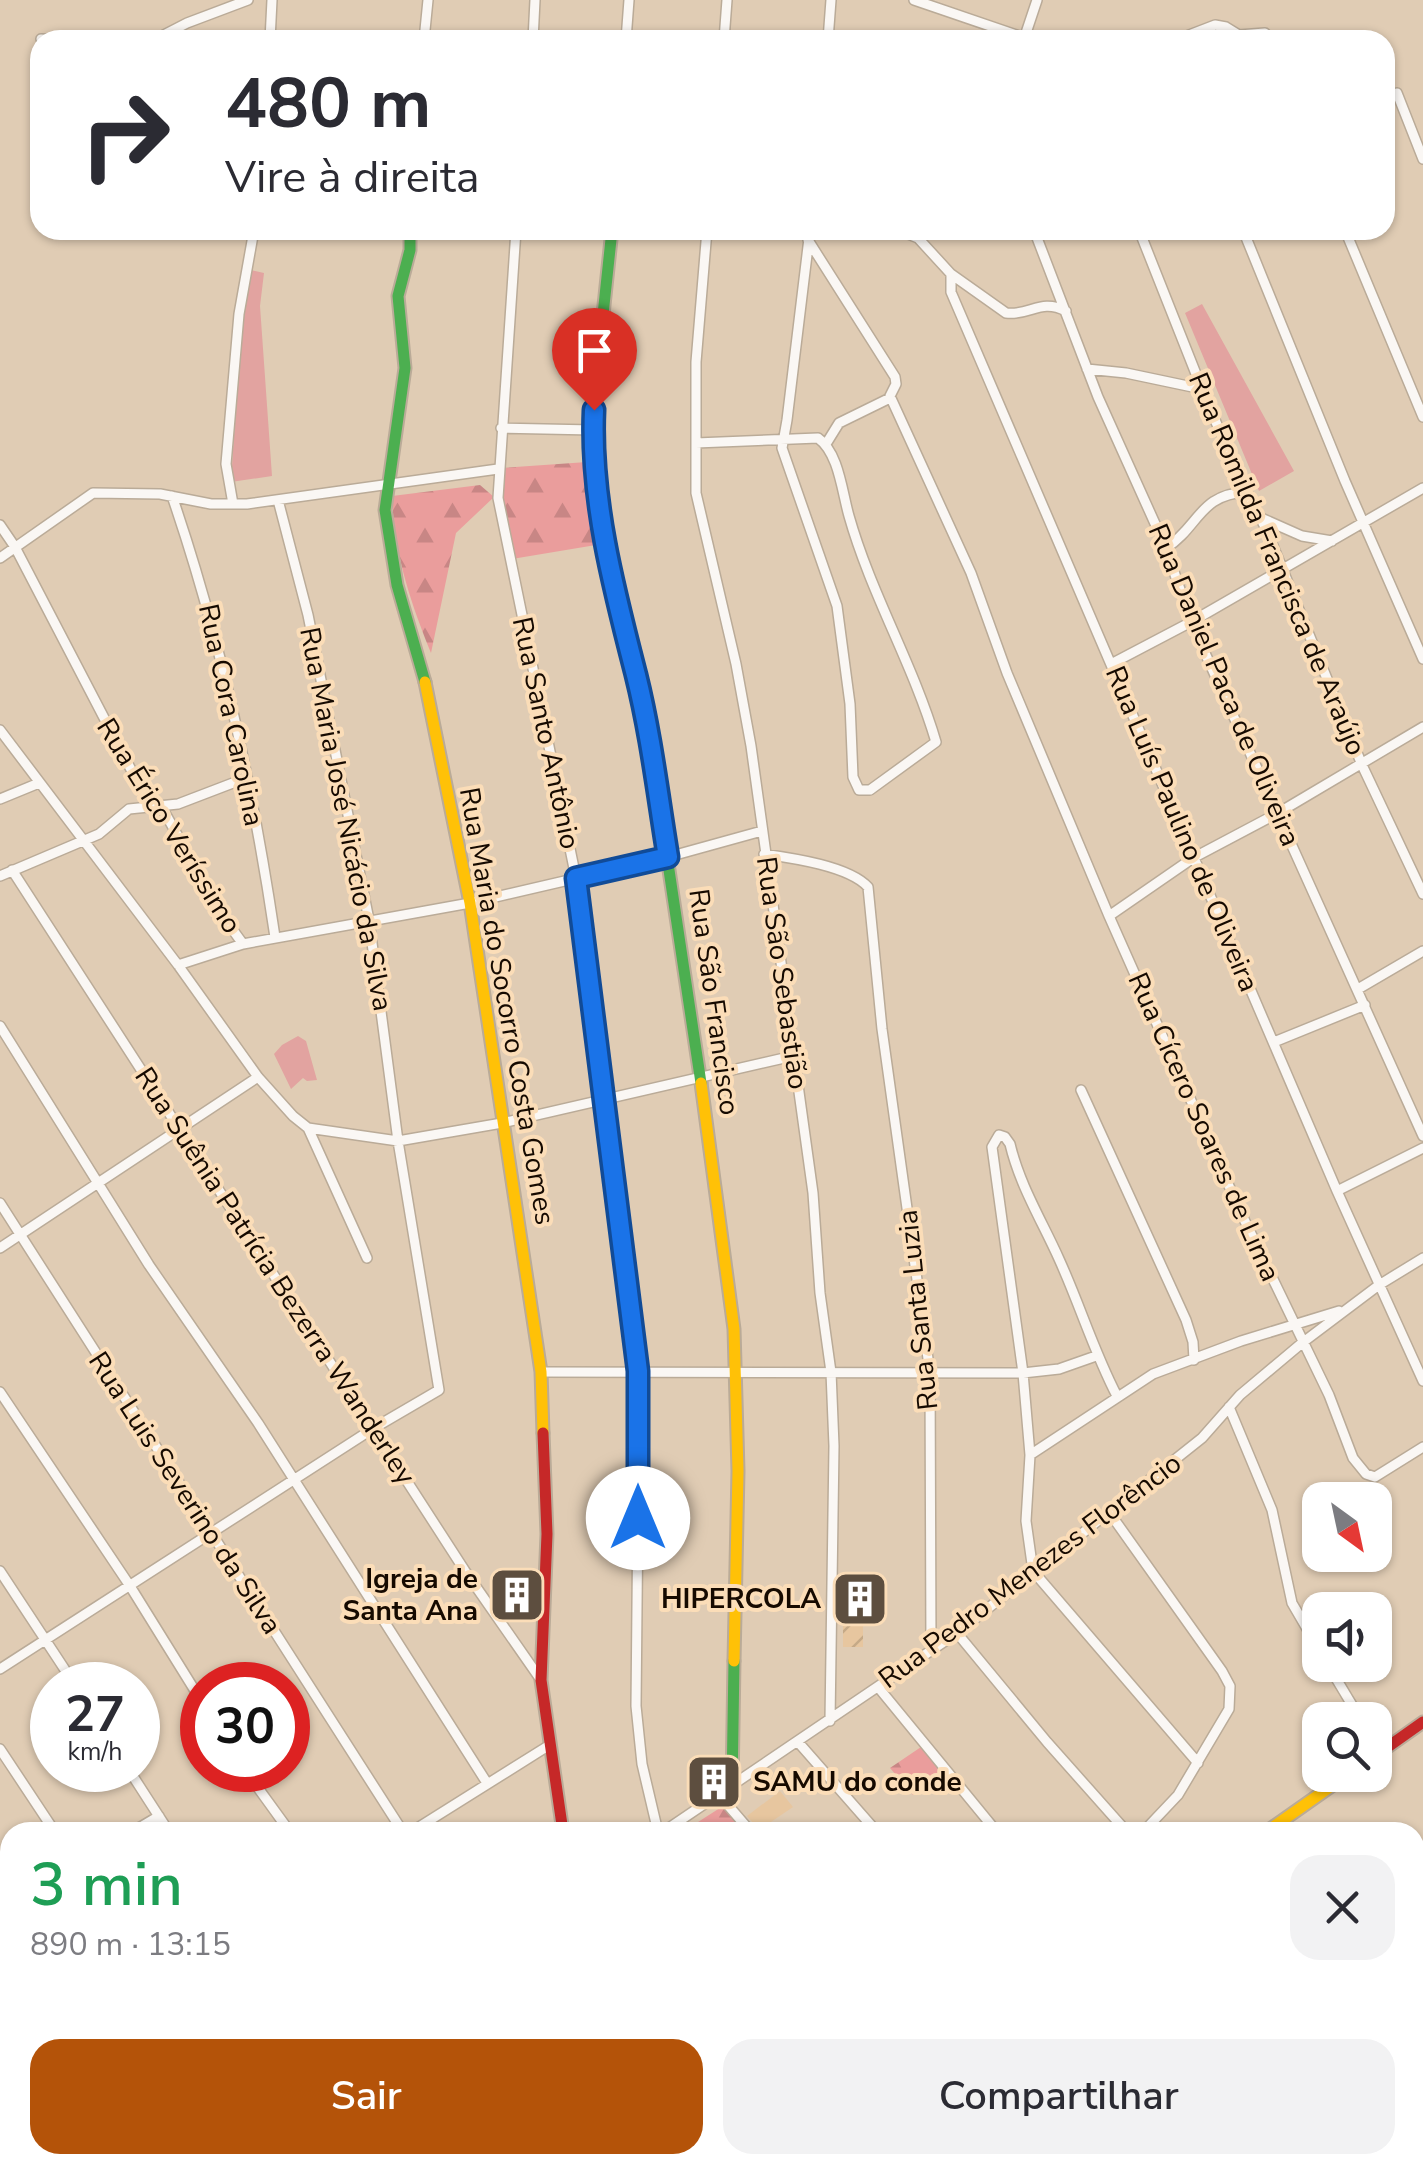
<!DOCTYPE html>
<html lang="pt">
<meta charset="utf-8">
<style>
body{margin:0;font-family:"Nunito Sans",sans-serif;background:#f2f2f3;color:#2b2b33;height:100vh;display:flex;flex-direction:column;font-size:38px;white-space:nowrap}
*{box-sizing:border-box;margin:0}
p{font-size:32px;color:#7c7c81}
.icon{flex:none;width:55px;height:55px;fill:none;stroke:currentColor;stroke-width:2;stroke-linecap:round;stroke-linejoin:round}
.map{position:relative;flex:1;overflow:hidden}
.panel{position:absolute;left:0px;top:1822px;width:1425px;height:352px;display:flex;flex-direction:column;background:#fff;border-radius:30px 30px 0 0;box-shadow:0 2px 8px #0004}
.panel>*{flex:none}
.hud{position:absolute;left:30px;top:30px;width:1365px;height:210px;border-radius:30px;box-shadow:0 2px 8px #0004;background:#fff;color:#2b2b33;overflow:hidden}
.needle{width:65px;rotate:147deg}
.tools{position:absolute;left:1302px;top:1482px;display:grid;gap:20px}
.tools a{display:grid;place-items:center;width:90px;height:90px;border-radius:20px;background:#fff;box-shadow:0 2px 8px #0004;font-size:50px}
.speed{position:absolute;left:30px;top:1662px;display:flex;gap:20px;font-size:50px;font-weight:700;text-align:center}
.speed>*{display:grid;place-content:center;width:130px;height:130px;border-radius:50%;background:#fff;box-shadow:0 2px 8px #0004;line-height:1}
.speed small{font-size:25px;font-weight:400}
.speed .limit{border:15px solid #d22;background:#fff;color:#111}
.pin{position:absolute;display:grid;place-items:center;width:85px;height:85px;color:#fff;margin:-102px -42px;border-radius:50% 50% 50% 0;rotate:-45deg;box-shadow:0 0 10px #0007}
.pin .icon{rotate:45deg}
.me{position:absolute;width:110px;margin:-55px;rotate:0deg;stroke-linejoin:round;filter:drop-shadow(0 0 8px #0008)}
.turn{display:flex;align-items:center;gap:35px;height:210px;padding:0 30px;font-size:45px}
.turn .icon{width:130px;height:130px;stroke-width:2.5}
.turn b{display:block;font-size:70px;line-height:85px}
.round{display:grid;place-items:center;flex:none;width:105px;height:105px;border-radius:30px;background:#f2f2f3}
.summary{display:flex;align-items:center;justify-content:space-between;height:170px;padding:0 30px}
h1{font-size:60px;font-weight:600;line-height:75px;color:#1e9e55}
.primary-button{display:flex;gap:20px;margin-top:auto;padding:20px 30px}
.primary-button a{flex:1;height:115px;border-radius:30px;background:#b45309;color:#fff;font-size:40px;font-weight:600;line-height:115px;text-align:center}
.primary-button a+a{background:#f2f2f3;color:#2b2b33}
.map>svg:first-child{display:block}
.built{fill:#e7c69f}
.industrial{fill:url(#industrial-furrows)}
.forest{fill:url(#forest-firs)}
.pitch{fill:#e2a3a0}
.lines{fill:none;stroke-linecap:round;stroke-linejoin:round}
.street-casing{stroke:#baab98;stroke-width:12}
.fast-casing{stroke:#baab98;stroke-width:15}
.slow-casing{stroke:#baab98;stroke-width:15}
.jam-casing{stroke:#baab98;stroke-width:15}
.street{stroke:#faf7f4;stroke-width:9}
.fast{stroke:#4caf50;stroke-width:11}
.slow{stroke:#ffc107;stroke-width:11}
.jam{stroke:#c62828;stroke-width:11}
.route-casing{stroke:#114b97;stroke-width:25}
.route{stroke:#1a73e8;stroke-width:18}
.labels{text-anchor:middle;dominant-baseline:central;stroke-width:8;stroke-linejoin:round;paint-order:stroke}
.street-label{font-size:28px;fill:#160a00;stroke:#fbddb8}
.poi-label{font-size:28px;font-weight:bold;fill:#160a00;stroke:#fbddb8;text-anchor:end}
</style>
<div class="map">
<svg width="1423" height="2174" viewBox="0 0 1423 2174">
<defs>
<pattern id="industrial-furrows" width="10" height="10" patternUnits="userSpaceOnUse" patternTransform="scale(2.5)"><rect width="10" height="10" fill="#e7c69f"/><path d="M-1 1l2-2M0 10L10 0M9 11l2-2" fill="none" stroke="#c5a987"/></pattern>
<pattern id="forest-firs" width="22" height="20" patternUnits="userSpaceOnUse" patternTransform="scale(2.5)"><rect width="22" height="20" fill="#ea9d9c"/><path d="M5 1l3.5 6h-7zM16 11l3.5 6h-7z" fill="#c88685"/></pattern>
</defs>
<rect width="100%" height="100%" fill="#e0ccb4"/>
<path class="built" d="M780 1791 793 1807 759 1830 747 1816Z"/>
<path class="industrial" d="M843 1610H863V1647H843Z"/>
<path class="forest" d="M587 462 602 544 512 559 502 498V468Z
M480 485 494 497 456 533 431 653C410 601 394 553 392 496Z
M921 1747 942 1773 913 1795 890 1768Z
M723 1806 745 1832 684 1831Z"/>
<path class="pitch" d="M251 270 264 273 260 306 272 476 231 482 242 309Z
M1202 304 1294 471 1259 491 1185 313Z
M298 1036 306 1041 317 1080 307 1081 303 1078 291 1089 274 1054 282 1045Z"/>
<g class="lines">
<g class="street-casing">
<path id="street" d="M914 0 1031 40
M41 39 56 40
M1024 39 1037 0
M154 40 187 23 248 0
M270 40 272 0
M424 40 428 0
M533 40 535 0
M626 40 629 0
M724 40 727 0
M828 40 831 0
M1176 40 1215 25 1226 27 1239 35 1265 33 1271 40
M1397 93 1423 159
M516 230 498 498 576 878 634 1323 639 1408 636 1706 642 1764 658 1832
M707 230 696 362V493L736 664 751 746 813 1193 820 1293 831 1372 834 1446 830 1721
M898 230 918 238 951 274 1006 313C1031 316 1040 298 1066 311
M1034 230 1098 397 1166 548 1191 622 1423 1136
M1139 230 1202 389 1237 472 1267 531 1362 765 1423 894
M1243 230 1345 481 1423 659
M1345 230 1423 417
M808 240 895 377 896 384 890 396 971 573 1007 673 1109 916 1241 1213 1329 1395 1353 1458 1366 1474 1375 1477 1423 1447
M951 274V292L1337 1191 1423 1381
M1087 369 1126 373 1202 389
M501 428 593 430
M696 443 818 438C839 453 842 492 849 516 871 594 913 664 936 742L870 790H859L853 777 850 704 837 606 782 448 787 420 810 230
M826 444 839 423 890 398
M172 496C221 639 253 788 275 937
M233 504 226 464 239 314 254 230
M1259 517 1302 536 1332 541
M0 525 15 547 139 785 165 813 222 915 243 944
M1166 548C1199 527 1199 494 1247 492
M0 558 93 493 160 494 211 504H247L498 469
M1111 664 1191 622 1423 488
M0 730 178 965 258 1077 293 1116 308 1128 398 1141 502 1123 793 1056
M0 799 39 783
M764 854C792 858 849 866 868 887L882 1029 930 1373 931 1651
M12 870 465 1571 541 1680
M0 876 99 834 129 809 178 804 246 778
M1109 916 1193 858 1278 813 1423 727
M178 965 243 944 470 903 668 857 762 831
M1358 989 1423 951
M0 1026 149 1265 258 1423 487 1783
M1274 1042 1365 1005
M1081 1090 1186 1320 1193 1342 1194 1360
M308 1128 367 1258
M1337 1191 1423 1148
M0 1203 403 1832
M0 1248 258 1077
M541 1372 1023 1373 1059 1369 1096 1356
M0 1392 130 1586 202 1702
M1117 1396C1094 1352 1080 1305 1059 1259 1042 1221 1020 1186 1010 1144L1005 1137 999 1135 992 1147 1023 1373 1030 1455 1026 1521 1033 1571 1198 1763
M1229 1407 1272 1510 1292 1603 1320 1651
M1030 1455 1153 1374 1241 1341 1339 1311
M1109 1512 1222 1671 1230 1686 1229 1709 1178 1795 1143 1832
M0 1571 75 1685
M957 1633 1047 1742 1127 1832
M1328 1665 1361 1720
M0 1669 374 1428 439 1390 398 1141 369 920 308 615 278 500
M878 1687 997 1832
M798 1742 877 1832
M0 1749 55 1832
M129 1770 169 1832
M245 1770 290 1832
M720 1796 751 1832
M132 1832 159 1816
M411 1832 548 1746
M663 1832 957 1633 1202 1438 1240 1395 1302 1343 1379 1285 1423 1258
M1415 1880 1423 1874
M3 1919 10 1944
M0 2006 10 2004
M1415 2086 1423 2079
M1 2150 7 2174
M510 2165 517 2174
M640 2165 642 2174
M819 2165 826 2174
M1123 2165 1129 2174
M1242 2165 1249 2174
M1356 2165 1362 2174
M1011 2172 1021 2165
M409 2174 423 2165
M594 2174 606 2165
M955 2174 967 2165
M1306 2174 1317 2165"/>
</g>
<g class="fast-casing">
<path id="fast" d="M410 230V250L398 296 405 368 385 510 397 585 425 682
M612 230 595 390 592 451 622 623 649 737 701 1083
M732 1788 734 1661
M347 2165 353 2174"/>
</g>
<g class="slow-casing">
<path id="slow" d="M425 682 470 903 541 1372 543 1433
M701 1083 734 1329 738 1471 734 1661
M1266 1832 1347 1775
M0 2106 10 2105"/>
</g>
<g class="jam-casing">
<path id="jam" d="M543 1433 547 1534 541 1680 563 1832
M1375 1756 1423 1722
M783 2174 796 2165"/>
</g>
<use href="#street" class="street"/>
<use href="#fast" class="fast"/>
<use href="#slow" class="slow"/>
<use href="#jam" class="jam"/>
</g>
<g class="lines">
<g class="route-casing">
<path id="route" d="M594 410C590 499 614 590 636 675 651 735 658 796 668 857L576 878 638 1371V1518"/>
</g>
<use href="#route" class="route"/>
</g>
<defs>
<g id="building-square" transform="scale(2.875)"><rect x="-9" y="-9" width="18" height="18" rx="4" fill="#5d4e3f" stroke="#fbddb8"/><path d="M-4-6H4V6H1V3H-1V6H-4ZM-2.5-4.3h1.7v1.8h-1.7ZM.8-4.3h1.7v1.8H.8ZM-2.5-1h1.7V.8h-1.7ZM.8-1h1.7V.8H.8Z" fill="#fff"/></g>
</defs>
<g fill-rule="evenodd">
<use href="#building-square" x="517" y="1595"/>
<use href="#building-square" x="860" y="1599"/>
<use href="#building-square" x="714" y="1782"/>
</g>
<g class="labels">
<g class="street-label">
<text transform="translate(1277 564) rotate(67)">Rua Romilda Francisca de Araújo</text>
<text transform="translate(1224 685) rotate(67)">Rua Daniel Paca de Oliveira</text>
<text transform="translate(231 715) rotate(78)">Rua Cora Carolina</text>
<text transform="translate(546 733) rotate(78)">Rua Santo Antônio</text>
<text transform="translate(346 819) rotate(79)">Rua Maria José Nicácio da Silva</text>
<text transform="translate(169 826) rotate(58)">Rua Érico Veríssimo</text>
<text transform="translate(1182 829) rotate(67)">Rua Luís Paulino de Oliveira</text>
<text transform="translate(782 973) rotate(82)">Rua São Sebastião</text>
<text transform="translate(714 1002) rotate(82)">Rua São Francisco</text>
<text transform="translate(507 1006) rotate(80)">Rua Maria do Socorro Costa Gomes</text>
<text transform="translate(1204 1127) rotate(66)">Rua Cícero Soares de Lima</text>
<text transform="translate(275 1276) rotate(57)">Rua Suênia Patrícia Bezerra Wanderley</text>
<text transform="translate(918 1310) rotate(-96)">Rua Santa Luzia</text>
<text transform="translate(185 1493) rotate(57)">Rua Luis Severino da Silva</text>
<text transform="translate(1030 1571) rotate(-37)">Rua Pedro Menezes Florêncio</text>
</g>
<g class="poi-label">
<text x="478" y="1579">Igreja de<tspan x="478" dy="32">Santa Ana</tspan></text>
<text x="821" y="1599">HIPERCOLA</text>
<text x="753" y="1782" text-anchor="start">SAMU do conde</text>
</g>
</g>
</svg>
<div class="tools">
<a><svg class="needle" viewBox="-14 -14 28 28"><path d="M0-13l5 13h-10z" fill="#e53935"/><path d="M0 13l5-13h-10z" fill="#7c7c81"/></svg></a>
<a><svg class="icon" aria-label="sound" viewBox="0 0 24 24"><path d="M4 9h4l5-4v14l-5-4H4zM17 9q2 3 0 6"/></svg></a>
<a><svg class="icon" aria-label="search" viewBox="0 0 24 24"><circle cx="10" cy="10" r="6"/><path d="M15 15l6 6"/></svg></a>
</div>
<div class="speed"><div>27<small>km/h</small></div><div class="limit">30</div></div>
<div class="pin" style="left:594px;top:410px;background:#d93025"><svg class="icon" aria-label="arrive" viewBox="0 0 24 24"><path d="M6 21V4h12l-3 4 3 4H6"/></svg></div>
<svg class="me" style="left:638px;top:1518px" viewBox="-20 -20 40 40"><circle r="19" fill="#fff"/><path d="M0-13L10 11 0 6-10 11z" fill="#1a73e8"/></svg>
<div class="hud">
<div class="turn"><svg class="icon" aria-label="right" viewBox="0 0 24 24"><path d="M7 20v-9h11M14 6l5 5-5 5"/></svg><div><b>480 m</b>Vire à direita</div></div>
</div>
<section class="panel">
<div class="summary"><div><h1>3 min</h1><p>890 m · 13:15</p></div><a class="round"><svg class="icon" aria-label="close" viewBox="0 0 24 24"><path d="M6 6l12 12M18 6L6 18"/></svg></a></div>
<div class="primary-button"><a>Sair</a><a>Compartilhar</a></div>
</section>
</div>
